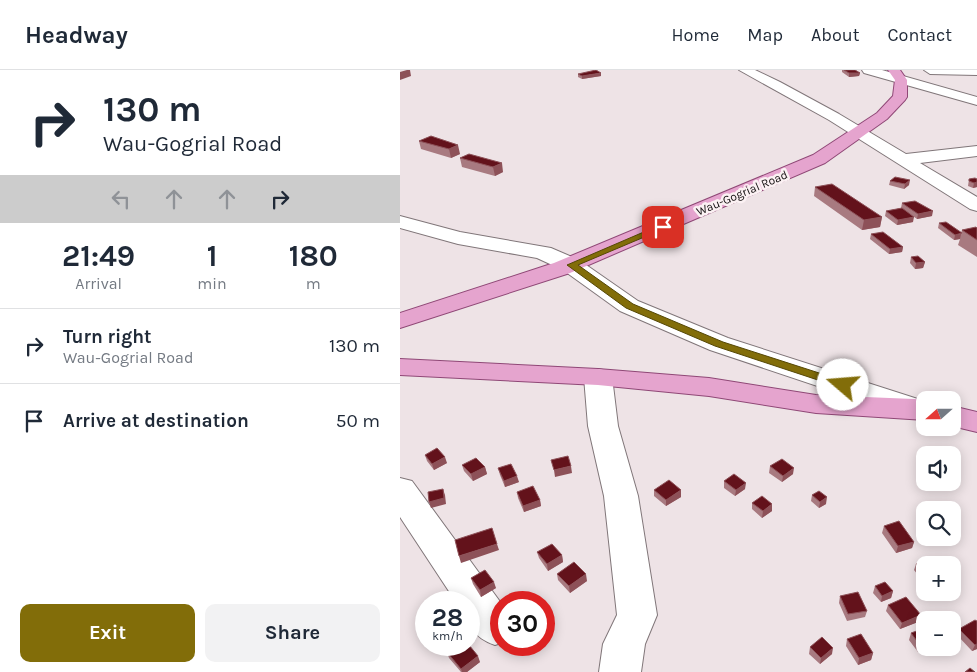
<!DOCTYPE html>
<meta charset="utf-8">
<style>
body{margin:0;font-family:Karla,sans-serif;background:#f2f2f3;color:#1f2937;height:100vh;display:flex;flex-direction:column;font-size:19px;white-space:nowrap}
*{box-sizing:border-box;margin:0}
p{font-size:16px;color:#747a83}
.icon{flex:none;width:28px;height:28px;fill:none;stroke:currentColor;stroke-width:2;stroke-linecap:round;stroke-linejoin:round}
.map{position:relative;flex:1;overflow:hidden}
.details{display:flex;flex-direction:column;background:#fff;width:400px}
.details>*{flex:none}
.hud{background:#fff;color:#1f2937;overflow:hidden}
.needle{width:32px;rotate:249deg}
.fabs{position:absolute;left:516px;top:321px;display:grid;gap:10px}
.fabs a{display:grid;place-items:center;width:45px;height:45px;border-radius:10px;background:#fff;box-shadow:0 2px 12px #0003;font-size:25px}
.speed{position:absolute;left:15px;top:521px;display:flex;gap:10px;font-size:25px;font-weight:700;text-align:center}
.speed>*{display:grid;place-content:center;width:65px;height:65px;border-radius:50%;background:#fff;box-shadow:0 2px 12px #0003;line-height:1}
.speed small{font-size:12px;font-weight:400}
.speed .limit{border:8px solid #d22;background:#fff;color:#111}
.pin{position:absolute;display:grid;place-items:center;width:42px;height:42px;color:#fff;margin:-21px;border-radius:10px;box-shadow:0 2px 8px #0006}
.me{position:absolute;width:55px;margin:-28px;rotate:288deg;stroke-linejoin:round;filter:drop-shadow(0 0 4px #0008)}
.turn{display:flex;align-items:center;gap:18px;height:105px;padding:0 20px;font-size:22px}
.turn .icon{width:65px;height:65px;stroke-width:2.5}
.turn b{display:block;font-size:35px;line-height:42px}
.lanes{display:flex;align-items:center;height:48px;padding:0 20px;background:#0003;justify-content:center;gap:25px;direction:ltr}
.lanes .off{opacity:.35}
.eta{display:flex;justify-content:space-evenly;align-items:center;height:85px;text-align:center}
.eta b{font-size:30px;font-weight:700;line-height:35px}
.cta{display:flex;gap:10px;margin-top:auto;padding:10px 20px}
.cta a{flex:1;height:58px;border-radius:10px;background:#826d09;color:#fff;font-size:20px;font-weight:700;line-height:58px;text-align:center}
.cta a+a{background:#f2f2f3;color:#1f2937}
ul{padding:0;list-style:none}
li{display:flex;align-items:center;gap:15px;height:75px;padding:0 20px;border-top:1px solid #e0e1e3}
li div{flex:1}
li b{display:block;font-size:19px}
li em{font-style:normal}
header{display:flex;align-items:center;gap:30px;box-sizing:border-box;height:70px;padding:0 25px;background:#fff;border-bottom:1px solid #e0e1e3}
header strong{font-size:24px}
nav{display:flex;gap:28px;margin-inline-start:auto;font-size:18px}
main{display:flex;flex:1;min-height:0}
.map>svg:first-child{display:block}
.lines{fill:none;stroke-linecap:round;stroke-linejoin:round}
.minor-casing{stroke:#807679;stroke-width:2}
.major-casing{stroke:#8f4876;stroke-width:2}
.minor{fill:#fff;fill-rule:evenodd}
.major{fill:#e5a4ce;fill-rule:evenodd}
.wall{fill:#a87a80}
.shaded-wall{fill:#8d5158}
.building{fill:#63121b;stroke:#8d5158}
.route{fill:#826d09;stroke:#544706}
.labels{text-anchor:middle;dominant-baseline:central;stroke-width:5;stroke-linejoin:round;paint-order:stroke}
.far-street-label{font-size:12px;fill:#120e0f;stroke:#fbf1f3}
</style>
<header>
<strong>Headway</strong>
<nav><a>Home</a><a>Map</a><a>About</a><a>Contact</a></nav>
</header>
<main>
<section class="details">
<div class="hud">
<div class="turn"><svg class="icon" aria-label="right" viewBox="0 0 24 24"><path d="M7 20v-9h11M14 6l5 5-5 5"/></svg><div><b>130 m</b>Wau-Gogrial Road</div></div>
<div class="lanes"><svg class="icon off" aria-label="left" viewBox="0 0 24 24"><path d="M17 20v-9H6M10 6l-5 5 5 5"/></svg><svg class="icon off" aria-label="ahead" viewBox="0 0 24 24"><path d="M12 20V5M6 11l6-6 6 6"/></svg><svg class="icon off" aria-label="ahead" viewBox="0 0 24 24"><path d="M12 20V5M6 11l6-6 6 6"/></svg><svg class="icon" aria-label="right" viewBox="0 0 24 24"><path d="M7 20v-9h11M14 6l5 5-5 5"/></svg></div>
</div>
<div class="eta">
<div><b>21:49</b><p>Arrival</p></div>
<div><b>1</b><p>min</p></div>
<div><b>180</b><p>m</p></div>
</div>
<ul>
<li><svg class="icon" aria-label="right" viewBox="0 0 24 24"><path d="M7 20v-9h11M14 6l5 5-5 5"/></svg><div><b>Turn right</b><p>Wau-Gogrial Road</p></div><em>130 m</em></li>
<li><svg class="icon" aria-label="arrive" viewBox="0 0 24 24"><path d="M6 21V4h12l-3 4 3 4H6"/></svg><div><b>Arrive at destination</b></div><em>50 m</em></li>
</ul>
<div class="cta"><a>Exit</a><a>Share</a></div>
</section>
<div class="map">
<svg width="577" height="602" viewBox="0 0 577 602">
<rect width="100%" height="100%" fill="#eee3e6"/>
<g class="lines">
<g class="minor-casing">
<path id="minor" d="M339 0H355L380 12 439 44 506 84 577 76V86L520 93 577 127V141L570 139 429 50Z
M462 0H482L577 27V35L464 3Z
M524 0H577V5L530 4Z
M0 146 60 162 151 178 179 190 238 231 328 268 524 331 525 344 514 347 504 345 310 280 220 241 163 200 137 188 58 174 0 158Z
M198 299 208 301 212 307 218 356 238 426 257 545 245 574 241 602H199L203 574 217 545 204 426 188 356 184 307 188 301Z
M0 408 12 411 101 533V573L95 575C72 567 69 556 69 532H56L0 447Z"/>
</g>
<g class="major-casing">
<path id="major" d="M488 0H500L507 10V27L505 30 487 49 425 93 170 203 0 258V243L154 193 413 85 477 43 493 26 495 10Z
M0 289 198 299 309 308 416 325 514 329 525 330V350L416 343 309 326 198 315 0 305Z
M552 336 577 342V362L552 356Z"/>
</g>
<use href="#minor" class="minor"/>
<use href="#major" class="major"/>
</g>
<path class="wall" d="M442 0H455L460 3 459 6 449 7 442 2Z
M178 4 201 6 182 9 178 7Z
M31 66 60 84 51 88 21 79 19 71Z
M69 84 103 102 95 106 62 97 60 88Z
M569 109H577V117L573 118 568 116Z
M490 111 509 115 504 119 489 115Z
M415 117 482 147 480 157 462 160 414 126Z
M502 133 532 146 517 149 510 144 513 152 497 155 485 146 486 141 501 138Z
M539 153 561 163 562 160 577 158V187L558 175 560 169 554 170 538 158Z
M471 164 503 177 502 182 489 184 470 169Z
M511 187 525 192 523 198 515 199 510 193Z
M25 385 47 393 34 400 27 391Z
M62 395 85 397 87 404 73 411 64 401Z
M370 396 393 404 382 412 369 403Z
M98 398 119 412 105 417 100 405Z
M324 411 345 419 335 426 324 418Z
M254 420 281 427 266 436 254 426Z
M117 422 140 430 141 436 124 442 118 428Z
M412 425 426 434 419 438 411 431Z
M352 433 372 441 362 448 352 439Z
M484 456 514 472 512 478 496 483 482 463Z
M137 482 162 485 163 492 148 501 139 488Z
M516 494 525 495V514L514 500Z
M157 504 187 511 170 523 158 510Z
M71 508 96 518 81 527 73 514Z
M475 516 493 521 491 528 481 532 473 523Z
M440 526 467 541 465 547 447 551 439 533Z
M488 535 518 552 500 559 486 541Z
M577 551V579L572 581 557 565 559 559Z
M511 563 525 578H528L518 582 509 570Z
M447 569 473 583 471 590 458 595 446 576Z
M410 577 432 584 420 594 409 584Z
M47 582 80 592 67 602H61L49 588Z"/>
<path class="shaded-wall" d="M7 0H10L11 6 0 10V2Z
M201 3V6L182 9V6Z
M449 3H460L459 6 449 7Z
M58 75 60 84 51 88 49 79Z
M102 93 103 102 95 106 93 97Z
M510 110 509 115 504 119 505 114Z
M577 112V117L573 118 574 113Z
M533 141 532 146 517 149 518 144Z
M482 147 480 157 462 160 464 150Z
M514 147 513 152 497 155 498 150Z
M561 164 560 169 554 170 555 165Z
M503 177 502 182 489 184 490 179Z
M525 192 523 198 515 199 516 193Z
M45 387 47 393 34 400 32 394Z
M171 396 172 403 155 407 154 400Z
M85 397 87 404 73 411 71 404Z
M394 398 393 404 382 412 383 406Z
M117 406 119 412 105 417 104 411Z
M346 413 345 419 335 426 336 420Z
M43 419 45 425 46 434 31 438 29 432Z
M281 420V427L266 436V430Z
M427 427 426 434 419 438 420 432Z
M140 430 141 436 124 442 123 436Z
M372 434V441L362 448 363 441Z
M514 472 512 478 496 483 498 476Z
M97 474 99 480 61 493 59 486Z
M162 485 163 492 148 501 147 494Z
M186 504 187 511 170 523 169 516Z
M94 512 96 518 81 527 80 520Z
M493 521 491 528 481 532 482 526Z
M521 545 518 552 500 559 502 553Z
M525 573V578H528L518 582 520 575Z
M577 574V579L572 581 575 575Z
M433 578 432 584 420 594 421 588Z
M473 583 471 590 458 595 459 588Z
M78 586 80 592 67 602H62L61 599Z"/>
<path class="building" d="M196 0 201 3 182 6 178 4Z
M444 0H455L460 3H449Z
M31 66 58 75 49 79 19 71Z
M69 84 102 93 93 97 60 88Z
M495 107 510 110 505 114 490 111Z
M575 108 577 109V112L574 113 569 111V109Z
M432 114 482 147 464 150 415 117Z
M515 131 533 141 518 144 502 133Z
M502 138 514 147 498 150 486 141Z
M546 152 562 163 555 165 539 153Z
M576 157 577 158V170L562 160Z
M483 162 503 177 490 179 471 164Z
M518 186 525 192 516 193 511 187Z
M37 378 45 387 32 394 25 385Z
M168 386 171 396 154 400 151 390Z
M76 388 85 397 71 404 62 395Z
M382 389 394 398 383 406 370 396Z
M111 394 117 406 104 411 98 398Z
M334 404 346 413 336 420 324 411Z
M269 410 281 420 266 430 254 420Z
M133 416 140 430 123 436 117 422Z
M43 419 44 428 29 432 28 422Z
M419 421 427 427 420 432 412 425Z
M362 426 372 434 363 441 352 433Z
M499 451 514 472 498 476 484 456Z
M92 458 97 474 59 486 55 470Z
M152 474 162 485 147 494 137 482Z
M529 489 534 495H525V505L516 494Z
M174 492 186 504 169 516 157 504Z
M85 500 94 512 80 520 71 508Z
M485 512 493 521 482 526 475 516Z
M458 522 467 541 448 544 440 526Z
M506 527 521 545 502 553 488 535Z
M575 550 577 551V574L575 575 559 559Z
M525 558V573L520 575 511 563Z
M461 564 473 583 459 588 447 569Z
M422 567 433 578 421 588 410 577Z
M57 575H69L78 586 61 599 47 582Z
M570 598 575 602H565Z"/>
<path class="route" d="M260 155 268 157 178 195 233 234 323 272 447 312 449 315 447 317H439L315 276 226 238 167 195Z"/>
<g class="labels">
<g class="far-street-label">
<text transform="translate(342 123) rotate(-23)">Wau-Gogrial Road</text>
</g>
</g>
</svg>
<div class="fabs">
<a><svg class="needle" viewBox="-14 -14 28 28"><path d="M0-13l5 13h-10z" fill="#e53935"/><path d="M0 13l5-13h-10z" fill="#747a83"/></svg></a>
<a><svg class="icon" aria-label="sound" viewBox="0 0 24 24"><path d="M4 9h4l5-4v14l-5-4H4zM17 9q2 3 0 6"/></svg></a>
<a><svg class="icon" aria-label="search" viewBox="0 0 24 24"><circle cx="10" cy="10" r="6"/><path d="M15 15l6 6"/></svg></a>
<a>+</a>
<a>−</a>
</div>
<div class="speed"><div>28<small>km/h</small></div><div class="limit">30</div></div>
<div class="pin" style="left:263px;top:157px;background:#d93025"><svg class="icon" aria-label="arrive" viewBox="0 0 24 24"><path d="M6 21V4h12l-3 4 3 4H6"/></svg></div>
<svg class="me" style="left:443px;top:315px" viewBox="-20 -20 40 40"><circle r="19" fill="#fff"/><path d="M0-13L10 11 0 6-10 11z" fill="#826d09"/></svg>
</div>
</main>
